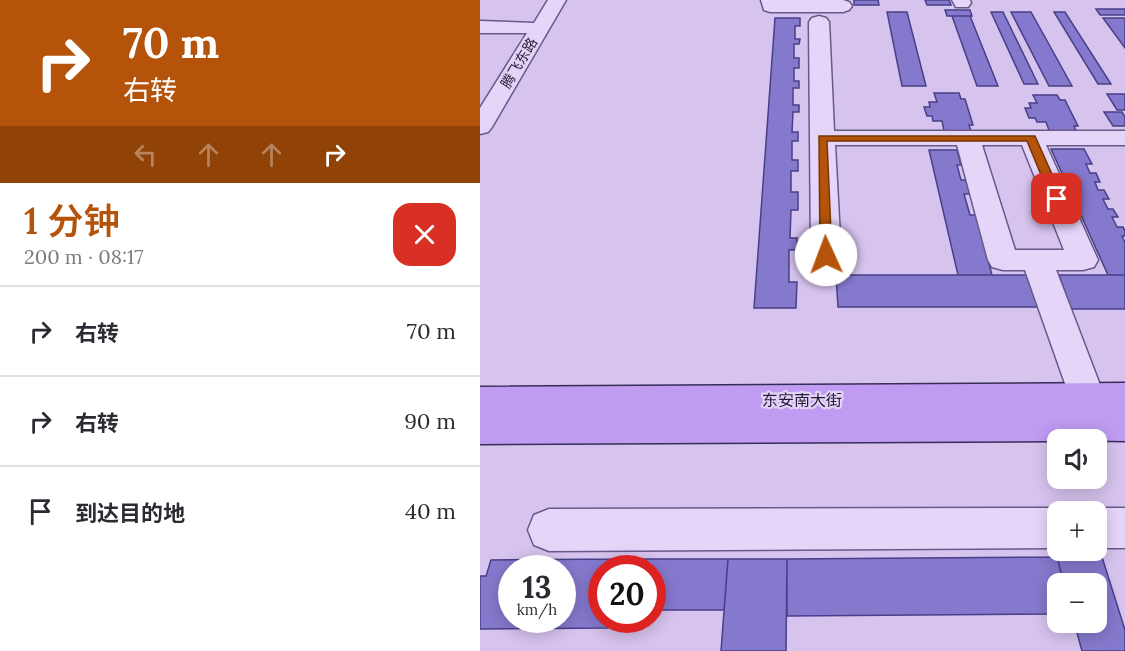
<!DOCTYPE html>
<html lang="zh">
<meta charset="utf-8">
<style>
body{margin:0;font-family:Lora,"Noto Sans SC",serif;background:#f7f7f7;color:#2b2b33;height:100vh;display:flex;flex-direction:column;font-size:22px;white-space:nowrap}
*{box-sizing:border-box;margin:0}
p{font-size:20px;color:#7c7c81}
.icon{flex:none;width:33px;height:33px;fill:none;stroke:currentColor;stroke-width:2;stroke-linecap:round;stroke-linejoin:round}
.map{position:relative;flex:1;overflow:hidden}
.panel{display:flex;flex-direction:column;background:#fff;width:480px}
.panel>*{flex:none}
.hud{background:#b45309;color:#fff;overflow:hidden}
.fabs{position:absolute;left:567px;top:429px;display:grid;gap:12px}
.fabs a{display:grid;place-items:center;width:60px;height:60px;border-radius:12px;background:#fff;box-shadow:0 3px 15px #0003;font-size:30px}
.speed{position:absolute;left:18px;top:555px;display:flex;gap:12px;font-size:30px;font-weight:700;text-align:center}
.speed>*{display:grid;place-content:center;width:78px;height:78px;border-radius:50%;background:#fff;box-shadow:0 3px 15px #0003;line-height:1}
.speed small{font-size:15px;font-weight:400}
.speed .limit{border:9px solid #d22;background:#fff;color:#111}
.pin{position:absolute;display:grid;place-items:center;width:51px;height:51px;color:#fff;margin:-26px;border-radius:12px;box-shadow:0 3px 9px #0006}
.me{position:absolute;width:66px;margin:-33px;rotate:358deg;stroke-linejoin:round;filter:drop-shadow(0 0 4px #0008)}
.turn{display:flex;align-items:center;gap:21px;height:126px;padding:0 24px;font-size:27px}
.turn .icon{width:78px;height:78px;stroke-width:2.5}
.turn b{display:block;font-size:42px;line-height:51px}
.lanes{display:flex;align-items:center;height:57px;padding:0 24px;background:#0003;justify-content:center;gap:30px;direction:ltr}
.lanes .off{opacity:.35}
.round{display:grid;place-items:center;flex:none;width:63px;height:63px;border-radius:18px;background:#f7f7f7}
.overview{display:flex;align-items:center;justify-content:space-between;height:102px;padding:0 24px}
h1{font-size:36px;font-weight:600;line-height:45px;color:#b45309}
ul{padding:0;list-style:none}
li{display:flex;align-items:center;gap:18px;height:90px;padding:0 24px;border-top:2px solid #e1e1e2}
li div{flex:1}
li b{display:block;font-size:22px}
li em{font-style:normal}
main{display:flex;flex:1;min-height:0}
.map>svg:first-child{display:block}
.building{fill:#8579cd;stroke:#493f88;stroke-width:1.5;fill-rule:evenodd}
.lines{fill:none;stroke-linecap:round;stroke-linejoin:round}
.minor-casing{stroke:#665a89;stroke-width:3}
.major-casing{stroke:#362e56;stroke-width:3}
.minor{fill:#e5d6f9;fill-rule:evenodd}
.major{fill:#bf9bf2;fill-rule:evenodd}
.route{fill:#b45309;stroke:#753606;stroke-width:1.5}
.labels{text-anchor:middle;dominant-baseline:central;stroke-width:4.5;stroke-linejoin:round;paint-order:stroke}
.far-street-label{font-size:14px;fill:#241e38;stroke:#e2d3f6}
.street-label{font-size:16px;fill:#241e38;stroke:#e2d3f6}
</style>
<main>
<section class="panel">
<div class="hud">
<div class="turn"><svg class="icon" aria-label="right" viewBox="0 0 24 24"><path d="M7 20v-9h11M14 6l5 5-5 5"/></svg><div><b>70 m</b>右转</div></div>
<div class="lanes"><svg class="icon off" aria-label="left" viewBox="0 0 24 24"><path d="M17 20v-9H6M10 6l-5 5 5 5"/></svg><svg class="icon off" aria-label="ahead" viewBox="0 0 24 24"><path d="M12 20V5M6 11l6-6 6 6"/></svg><svg class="icon off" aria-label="ahead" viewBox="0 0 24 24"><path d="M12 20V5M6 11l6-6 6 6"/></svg><svg class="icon" aria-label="right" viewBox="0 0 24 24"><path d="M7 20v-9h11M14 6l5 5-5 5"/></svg></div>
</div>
<div class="overview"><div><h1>1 分钟</h1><p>200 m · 08:17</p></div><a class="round" style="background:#d93025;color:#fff"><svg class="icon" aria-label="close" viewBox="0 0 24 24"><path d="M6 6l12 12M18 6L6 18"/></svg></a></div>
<ul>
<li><svg class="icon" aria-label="right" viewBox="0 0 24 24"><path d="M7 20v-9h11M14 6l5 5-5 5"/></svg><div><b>右转</b></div><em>70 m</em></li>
<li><svg class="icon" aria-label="right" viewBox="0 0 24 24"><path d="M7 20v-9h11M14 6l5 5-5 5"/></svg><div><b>右转</b></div><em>90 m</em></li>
<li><svg class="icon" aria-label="arrive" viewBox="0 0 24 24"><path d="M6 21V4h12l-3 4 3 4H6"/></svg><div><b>到达目的地</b></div><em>40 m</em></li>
</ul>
</section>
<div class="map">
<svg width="645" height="651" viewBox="0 0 645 651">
<rect width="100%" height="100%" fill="#d6c3ee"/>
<path class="building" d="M374 0H398L399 5H374Z
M445 0H469L471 5H447Z
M616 9H645V15H620Z
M465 10H490L492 16H467Z
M407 12H427L446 86H422Z
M511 12H523L558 84H544Z
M531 12H551L592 86H569Z
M574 12H585L631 84H618Z
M472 16H490L518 86H497Z
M295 18H320V26H315V39H320L319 44H314V58H319V68H314V81H319V88H313V105H319V112H313L312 132H318V141H312V160H318V171H311V192H318V210H311L310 238H317V250H309V282H317L316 308H274Z
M623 18H645V48Z
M454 93H479L481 99H485L493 125H489L491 131H464L462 121H453L452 116H447L444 107H450L449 102H457Z
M627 94H645V110H637Z
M553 95H577L580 100H585L598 126H594L597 133H570L566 122H557L555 118H549L545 108H551L549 103H557Z
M624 112H642L645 117V126H633Z
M571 149H604L612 164H606L610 173H616L620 182H615L618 190H624L629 199H623L628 209H633L638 217H632L637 227H643L645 231V236H642L645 243V275H628Z
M449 150H477L481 165H477L481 180H486L490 194H484L490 215H496L512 275H478Z
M356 275H547L558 307H358Z
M579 275H645V309H591Z
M577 557 584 584H578V614L307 616V559Z
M577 557H622L645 630V651H602L594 622H616V584H584Z
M140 559 139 568H122V620H129L128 628 0 629V576H6L11 560ZM32 568H82V620H32Z
M140 559H248L244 610H172V568H139Z
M248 559H307L306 651H241Z"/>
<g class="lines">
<g class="minor-casing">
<path id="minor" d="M68 0H86L12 127 8 132 0 134V108L47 33H0V21L54 23Z
M281 0H363L369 2 372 6 369 10 363 12H290L284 10Z
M472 0H490L491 3 488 7H476Z
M339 16 346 18 349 22 354 131H645V145H566L618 260 614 267 603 270H576L625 398 620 409 607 413 594 409 545 270H523L512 267 508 260 477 145H355L361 255 357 262 346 265 335 262 331 255 329 22 332 18ZM502 145H542L584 250H535Z
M578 508 588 512H578V548L69 551 54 545 48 530 54 515 69 509Z
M616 508H645V548H616V512H606Z"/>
</g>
<g class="major-casing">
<path id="major" d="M645 383V441L578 440V441L0 444V387Z"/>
</g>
<use href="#minor" class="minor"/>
<use href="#major" class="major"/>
</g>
<path class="route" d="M339 136H555L583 199 577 203 571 199 547 141H347L352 255 346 259 340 255Z"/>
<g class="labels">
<g class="far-street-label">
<text transform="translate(39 63) rotate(-59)">腾飞东路</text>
</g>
<g class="street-label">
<text x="322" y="400">东安南大街</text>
</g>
</g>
</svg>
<div class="fabs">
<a><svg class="icon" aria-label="sound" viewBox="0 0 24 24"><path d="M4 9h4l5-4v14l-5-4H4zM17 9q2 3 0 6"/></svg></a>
<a>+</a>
<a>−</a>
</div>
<div class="speed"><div>13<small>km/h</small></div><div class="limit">20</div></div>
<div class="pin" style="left:577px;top:199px;background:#d93025"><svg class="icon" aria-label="arrive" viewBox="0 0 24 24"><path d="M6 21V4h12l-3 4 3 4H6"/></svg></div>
<svg class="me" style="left:346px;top:255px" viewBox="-20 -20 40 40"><circle r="19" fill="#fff"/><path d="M0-13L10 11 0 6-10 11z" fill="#b45309"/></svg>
</div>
</main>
